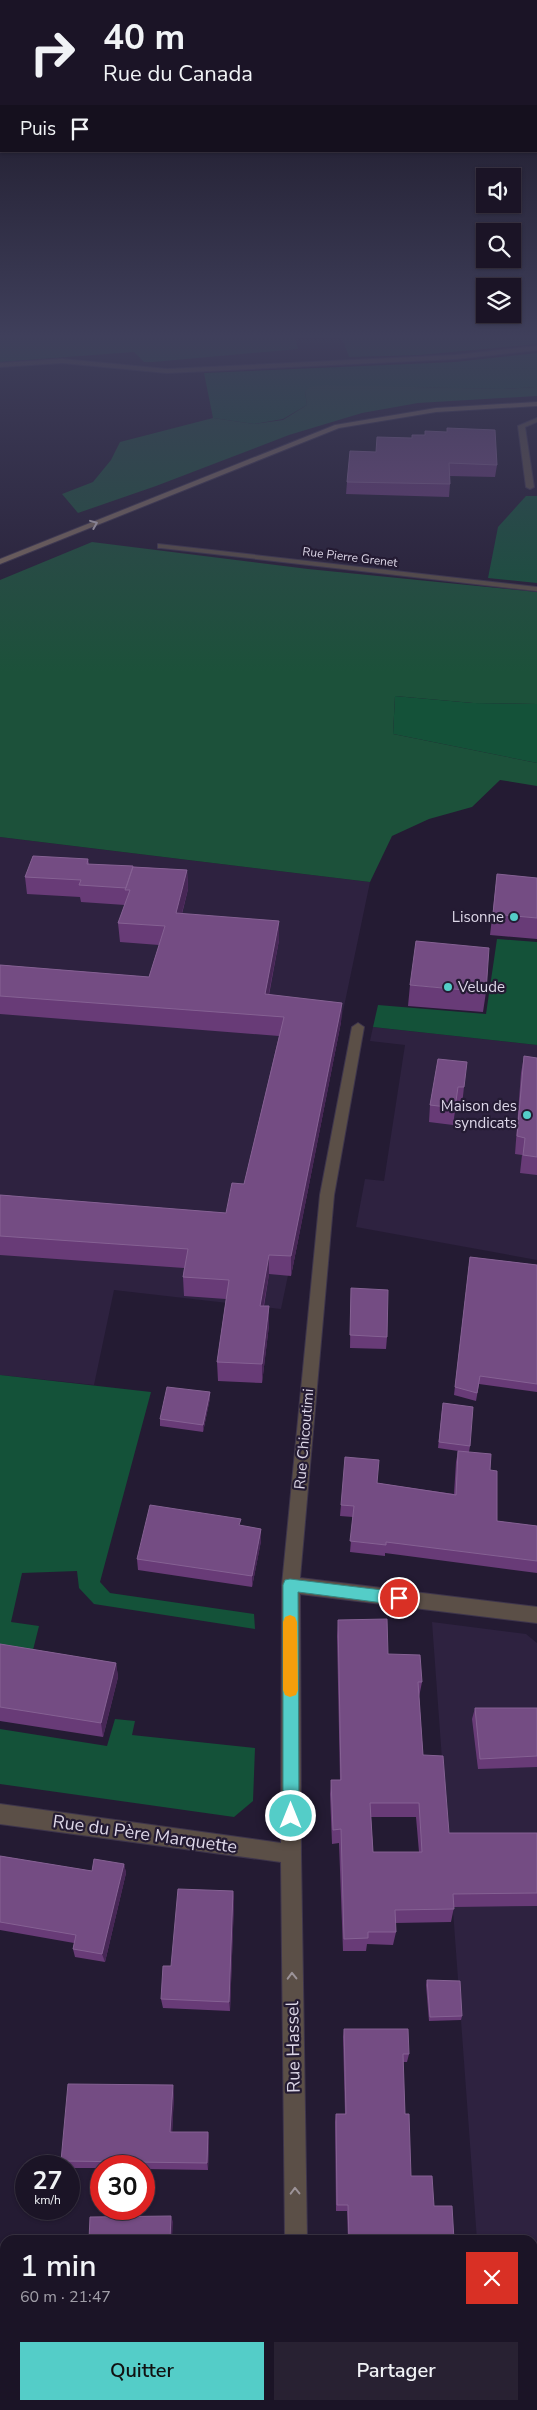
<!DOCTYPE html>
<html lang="fr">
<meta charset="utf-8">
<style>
body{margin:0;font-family:"Nunito Sans",sans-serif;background:#282132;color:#f1f3f6;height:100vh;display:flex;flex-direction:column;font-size:19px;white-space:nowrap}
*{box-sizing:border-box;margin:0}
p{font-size:16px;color:#a09ea7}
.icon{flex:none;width:28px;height:28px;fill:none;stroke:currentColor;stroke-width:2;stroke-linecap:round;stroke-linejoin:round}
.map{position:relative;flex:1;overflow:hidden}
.drawer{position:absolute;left:0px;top:2235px;width:538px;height:175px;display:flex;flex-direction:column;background:#1b1426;border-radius:15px 15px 0 0;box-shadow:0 1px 4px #0004,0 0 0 1px #393343}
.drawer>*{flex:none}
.hud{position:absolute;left:0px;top:0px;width:538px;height:152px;box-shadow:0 1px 4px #0004,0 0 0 1px #393343;background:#1b1426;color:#f1f3f6;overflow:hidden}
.fabs{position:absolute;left:476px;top:168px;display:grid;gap:10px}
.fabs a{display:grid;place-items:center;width:45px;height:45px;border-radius:0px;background:#1b1426;box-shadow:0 1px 4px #0004,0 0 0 1px #393343;font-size:25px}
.speed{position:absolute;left:15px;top:2155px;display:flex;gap:10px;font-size:25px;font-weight:700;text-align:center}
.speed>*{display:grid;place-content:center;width:65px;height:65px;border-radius:50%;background:#1b1426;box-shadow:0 1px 4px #0004,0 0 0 1px #393343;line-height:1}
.speed small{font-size:12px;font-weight:400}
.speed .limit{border:8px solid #d22;background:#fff;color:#111}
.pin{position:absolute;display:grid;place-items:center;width:42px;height:42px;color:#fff;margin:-21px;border:2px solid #fff;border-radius:50%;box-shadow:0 1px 5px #0007}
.me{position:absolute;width:55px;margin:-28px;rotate:0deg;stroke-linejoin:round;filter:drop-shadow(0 0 4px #0008)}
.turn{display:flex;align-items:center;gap:18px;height:105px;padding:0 20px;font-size:22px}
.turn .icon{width:65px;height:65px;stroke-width:2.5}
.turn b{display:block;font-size:35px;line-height:42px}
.then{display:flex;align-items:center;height:48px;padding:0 20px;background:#0003;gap:10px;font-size:19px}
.round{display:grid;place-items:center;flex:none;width:52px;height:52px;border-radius:0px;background:#282132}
.head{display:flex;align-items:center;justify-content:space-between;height:85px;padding:0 20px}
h1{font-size:30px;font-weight:600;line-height:38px}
.primary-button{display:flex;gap:10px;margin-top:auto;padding:10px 20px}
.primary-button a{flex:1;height:58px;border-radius:0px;background:#54cdc8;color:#111;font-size:20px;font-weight:600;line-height:58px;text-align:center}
.primary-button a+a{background:#282132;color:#f1f3f6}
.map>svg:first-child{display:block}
.built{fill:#2e2240}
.green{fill:#145239}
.forest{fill:#1c513a}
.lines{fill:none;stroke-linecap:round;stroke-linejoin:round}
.minor-casing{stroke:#3e354c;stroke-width:2}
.secondary-casing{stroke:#3e354c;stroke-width:2}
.minor{fill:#5b4f47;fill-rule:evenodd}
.secondary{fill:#7c695c;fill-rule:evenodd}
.wall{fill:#683b77;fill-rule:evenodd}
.shaded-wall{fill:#472756}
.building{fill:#744c83;stroke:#856193;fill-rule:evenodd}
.oneway{stroke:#c0b6be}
.oneway2{stroke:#9c9398}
.route{fill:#54cdc8;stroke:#378582}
.slow{fill:#f59e0b}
.poi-dot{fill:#54cdc8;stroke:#241b33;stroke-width:2}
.labels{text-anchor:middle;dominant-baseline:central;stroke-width:4.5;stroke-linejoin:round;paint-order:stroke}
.far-street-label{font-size:12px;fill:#ddd7e8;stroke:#241b33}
.poi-label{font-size:15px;fill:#ddd7e8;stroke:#241b33;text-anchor:end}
.street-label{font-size:15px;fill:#ddd7e8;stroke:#241b33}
.near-street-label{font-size:18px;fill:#ddd7e8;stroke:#241b33}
</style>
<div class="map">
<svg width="537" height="2410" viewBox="0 0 537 2410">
<rect width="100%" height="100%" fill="#241b33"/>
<path class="built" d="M0 837 370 882 281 1309 114 1290 94 1385 0 1375Z
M373 1027 537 1045V1260L356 1227 365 1179 384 1181 405 1045 370 1041Z
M432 1622 526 1634 537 1643V2410H490L489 2405H532V2240H477Z"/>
<path class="green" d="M0 335H295L298 349 153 362H144L134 352 0 362Z
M341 335H537V344L420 355 349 357Z
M537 353V387L503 389 398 387 305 391 307 405 283 419 254 424 213 418 204 373 455 362Z
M526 496H537V583L488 578 498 527Z
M395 696 473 703 537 704V763L393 734Z
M497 939 537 942V1045L373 1027 378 1005 486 1014Z
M0 1375 151 1392 100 1582 110 1593 254 1614 255 1629 94 1604 79 1588 77 1571 22 1573 11 1622 39 1626 32 1654 0 1648Z
M115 1719 135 1721 132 1735 255 1748 253 1801 234 1817 0 1784V1729L107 1746Z"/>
<path class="forest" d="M323 385 503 389 537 387V396L418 403 362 413 289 435 156 486 78 513 62 494 93 482 111 460 120 442 213 418 254 424 283 420 307 405 305 391 310 387Z
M92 542 308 569 537 592V704L473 703 395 696 393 734 537 763V786L500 780 472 807 429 819 392 836 370 882 0 837V580Z"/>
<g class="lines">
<g class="minor-casing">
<path id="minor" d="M537 346V350L456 359 167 373 62 363 0 367V363L62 359 167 369 456 355Z
M537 418V422L525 427 534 487 530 489 526 487 518 426Z
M158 544 537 587V591L161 548H158Z
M358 1023 364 1027 334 1195 300 1578 537 1607V1623L300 1594 301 1854 307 2240H285L281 1862 0 1824V1804L281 1843 282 1585 320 1195 352 1027Z
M286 2405H310V2410H286Z"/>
</g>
<g class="secondary-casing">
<path id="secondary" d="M537 402V406L436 412 339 428 0 564V559L335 425 436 408Z"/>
</g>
<use href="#minor" class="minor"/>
<use href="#secondary" class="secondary"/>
</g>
<path class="wall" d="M376 452 497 465 495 477 450 476V484L449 497 346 494 347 482Z
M88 859 89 864 187 870 188 889 182 914 279 921V940L269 995 342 1003 341 1022 291 1276 269 1274 264 1306H269V1325L262 1383 218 1381 217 1362 226 1299 184 1296 183 1277 184 1268 0 1255V1195L226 1213 244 1184 279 1036 0 1014V965L149 977 159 945 120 942 118 923 125 905 81 902 80 897 27 894 25 877Z
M497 875 537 878V939L490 935Z
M410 985 486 992 483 1012 408 1006Z
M524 1056 537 1058V1175L520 1173 522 1155 515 1154 521 1073Z
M438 1059 464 1087 462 1105 456 1104 453 1125 429 1122 430 1105Z
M470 1257 537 1265V1392L479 1384 476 1401 454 1395Z
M351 1288 387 1337 386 1349 350 1348Z
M210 1392V1398L203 1432 160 1426V1419Z
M442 1410 470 1446 469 1452 490 1470 497 1521 537 1526V1573L385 1553V1556L350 1552 353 1517 340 1516 341 1505 377 1483 454 1494 456 1462 458 1451 438 1448Z
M241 1526 261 1529V1541L252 1587 138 1570 137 1559Z
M338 1620 388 1654 422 1682 419 1697 423 1755 449 1833H537V1906L454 1907 451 1922 395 1923 396 1932 393 1945 367 1944 366 1951H343L339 1843 332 1844 330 1794 331 1780H340L337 1636ZM371 1817H416L419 1852H373Z
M0 1644 116 1663 118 1677 103 1737 0 1721Z
M475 1708H537V1767L478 1769 472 1719Z
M0 1856 92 1871 124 1864 126 1873 105 1962 75 1957 73 1949 74 1943 0 1930Z
M233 1891 234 1901 230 2011 163 2008 161 1999Z
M427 1980 462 2016 461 2020 429 2021 426 1985Z
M344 2029 409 2054 407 2062H403L405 2114 411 2176 434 2206 454 2240H348L347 2211H336L335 2122 336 2114H345L343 2037Z
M174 2093 172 2132H208L209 2139 208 2170 144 2169V2166H101V2168H69V2166H63L61 2161Z
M415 2405H490V2410H416Z"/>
<path class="shaded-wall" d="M187 870 188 889 177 932 176 913Z
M279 921V940L265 1013V994Z
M342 1003 341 1022 291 1276V1256Z
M269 1255V1274L260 1325V1306Z
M269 1306V1325L262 1383V1364Z
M210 1392V1398L203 1432V1425Z
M261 1529V1541L252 1587V1576Z
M116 1663 118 1677 103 1737 101 1723Z
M124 1864 126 1873 105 1962 102 1954Z
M233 1891 234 1901 230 2011 229 2002Z
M173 2085 174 2093 172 2139 170 2132Z
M208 2132 209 2139 208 2170 207 2163Z
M171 2216 173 2222 172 2240H170Z"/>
<path class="building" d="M447 428 495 430 497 465 449 463 450 484 347 482 350 451 376 452 377 437 412 438V435H425V431L447 432Z
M33 856 88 859 87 864 133 866 126 888 79 885 81 880 25 877Z
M133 867 187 870 176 913 279 921 265 994 342 1003 291 1256 269 1255 260 1306H269L262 1364 217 1362 229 1280 183 1277 188 1249 0 1236V1195L226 1213 232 1183 244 1184 284 1017 0 996V965L149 977 165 926 118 923 130 890H125Z
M497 874 537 878V918L493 914Z
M416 941 489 948 486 992 410 985Z
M524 1056 537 1058V1157L523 1155 525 1138 517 1136Z
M438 1059 467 1062 464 1087H458L455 1108 430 1105Z
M470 1257 537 1265V1384L480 1376 477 1393 455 1387Z
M351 1288 388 1290 387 1337 350 1335Z
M167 1387 210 1392 203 1425 160 1419Z
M443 1403 473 1407 470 1446 439 1442Z
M458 1451 491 1454 490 1470 497 1471V1521L537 1526V1561L386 1542V1545L350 1541 354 1506 341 1505 345 1457 379 1460 377 1483 456 1495Z
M150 1505 241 1519 239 1525 261 1529 252 1576 137 1559Z
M387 1619 388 1654 420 1655 422 1682H418L423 1755 443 1756 449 1833H537V1893L453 1894 454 1909 395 1910 396 1932H368V1938L344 1939 341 1829 333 1830 331 1780H341L338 1620ZM370 1803H419L422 1852H373Z
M0 1644 116 1663 101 1723 0 1707Z
M475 1708H537V1756L480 1759Z
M0 1856 92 1871 94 1859 124 1864 102 1954 73 1949 76 1935 0 1922Z
M178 1889 233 1891 229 2002 161 1999 163 1966H171Z
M427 1980 460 1981 462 2016 430 2017Z
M344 2029H408L409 2054H403L405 2114H409L411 2176H432L434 2206H452L454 2240H349L348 2205H337L336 2114H346Z
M68 2084 173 2085 170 2132H208L207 2163 61 2161Z
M171 2216 170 2240H89L90 2217Z
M113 2405H201V2410H113Z
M418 2405H490V2410H418Z"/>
<defs><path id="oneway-chevron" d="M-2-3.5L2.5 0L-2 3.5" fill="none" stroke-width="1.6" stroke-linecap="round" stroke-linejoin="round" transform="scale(1.25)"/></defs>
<use class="oneway" href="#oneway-chevron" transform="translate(94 524) rotate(-22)"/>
<g class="oneway2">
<use href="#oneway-chevron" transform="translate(292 1976) rotate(-91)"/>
<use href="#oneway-chevron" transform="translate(295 2191) rotate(-91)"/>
</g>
<linearGradient id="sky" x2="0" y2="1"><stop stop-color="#140f1c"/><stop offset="0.5" stop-color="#3f3f5b"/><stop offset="1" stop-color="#3f3f5b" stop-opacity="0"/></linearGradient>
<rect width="537" height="672" fill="url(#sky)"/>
<path class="route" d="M290 1579 399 1592 404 1594 406 1598 404 1603 399 1605 298 1592 299 1816 296 1821 291 1823 285 1821 283 1816V1585L285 1580Z"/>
<path class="slow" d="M290 1615 295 1617 297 1622 298 1690 296 1695 290 1697 285 1695 283 1690V1622L285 1617Z"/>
<g class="poi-dot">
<circle cx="514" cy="917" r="5"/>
<circle cx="448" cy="987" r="5"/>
<circle cx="527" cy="1115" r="5"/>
</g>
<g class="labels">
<g class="far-street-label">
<text transform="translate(350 557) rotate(7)">Rue Pierre Grenet</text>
</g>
<g class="poi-label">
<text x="504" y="917">Lisonne</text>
<text x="458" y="987" text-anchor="start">Velude</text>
<text x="517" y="1106">Maison des<tspan x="517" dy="17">syndicats</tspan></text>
</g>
<g class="street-label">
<text transform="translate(304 1439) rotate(-85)">Rue Chicoutimi</text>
</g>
<g class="near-street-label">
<text transform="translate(145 1834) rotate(8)">Rue du Père Marquette</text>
<text transform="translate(293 2047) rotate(-91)">Rue Hassel</text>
</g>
</g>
</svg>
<div class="fabs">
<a><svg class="icon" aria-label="sound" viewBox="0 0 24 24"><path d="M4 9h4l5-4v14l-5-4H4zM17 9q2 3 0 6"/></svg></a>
<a><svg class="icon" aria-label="search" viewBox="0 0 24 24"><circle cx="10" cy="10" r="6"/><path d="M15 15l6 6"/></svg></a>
<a><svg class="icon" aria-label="layers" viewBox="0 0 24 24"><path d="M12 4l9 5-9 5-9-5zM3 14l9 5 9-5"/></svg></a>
</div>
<div class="speed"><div>27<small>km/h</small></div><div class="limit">30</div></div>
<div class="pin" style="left:399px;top:1598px;background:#d93025"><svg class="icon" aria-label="arrive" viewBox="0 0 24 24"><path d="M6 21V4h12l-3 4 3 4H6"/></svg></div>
<svg class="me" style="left:291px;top:1816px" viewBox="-20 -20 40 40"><circle r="17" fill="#54cdc8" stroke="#fff" stroke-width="3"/><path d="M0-11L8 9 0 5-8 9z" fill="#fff"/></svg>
<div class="hud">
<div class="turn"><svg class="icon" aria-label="right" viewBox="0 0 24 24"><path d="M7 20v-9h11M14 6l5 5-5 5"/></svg><div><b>40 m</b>Rue du Canada</div></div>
<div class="then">Puis<svg class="icon" aria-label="arrive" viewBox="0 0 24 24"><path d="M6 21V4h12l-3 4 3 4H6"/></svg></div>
</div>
<section class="drawer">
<div class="head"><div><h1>1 min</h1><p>60 m · 21:47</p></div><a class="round" style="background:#d93025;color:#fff"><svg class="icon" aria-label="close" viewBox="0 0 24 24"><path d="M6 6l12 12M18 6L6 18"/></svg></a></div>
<div class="primary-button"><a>Quitter</a><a>Partager</a></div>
</section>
</div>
